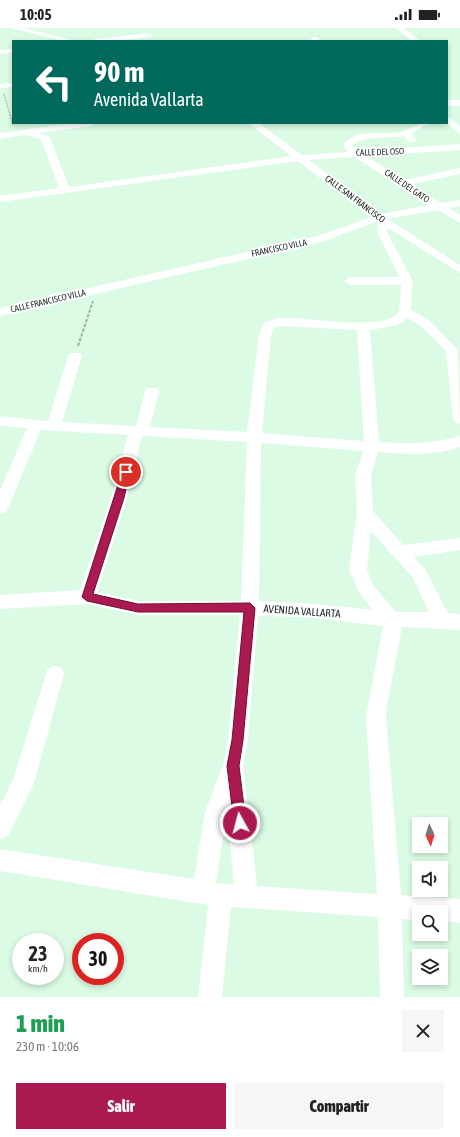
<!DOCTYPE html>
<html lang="es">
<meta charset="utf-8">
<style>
body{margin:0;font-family:"Asap Condensed",sans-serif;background:#f6f6f6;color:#222;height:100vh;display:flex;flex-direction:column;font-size:15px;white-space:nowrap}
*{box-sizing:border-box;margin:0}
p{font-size:13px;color:#767676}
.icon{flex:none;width:22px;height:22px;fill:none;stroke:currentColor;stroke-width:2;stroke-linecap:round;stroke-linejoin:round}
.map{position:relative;height:969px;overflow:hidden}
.drawer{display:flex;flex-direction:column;background:#fff;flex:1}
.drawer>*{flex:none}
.banner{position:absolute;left:12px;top:12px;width:436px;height:84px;border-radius:0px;box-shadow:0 2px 6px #0003;background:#00695c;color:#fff;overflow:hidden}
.needle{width:26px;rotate:176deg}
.controls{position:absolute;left:412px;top:789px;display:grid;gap:8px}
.controls a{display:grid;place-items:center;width:36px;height:36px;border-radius:0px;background:#fff;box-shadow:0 2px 6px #0003;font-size:20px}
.speed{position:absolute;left:12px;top:905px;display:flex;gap:8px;font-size:20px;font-weight:700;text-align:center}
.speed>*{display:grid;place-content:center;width:52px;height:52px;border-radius:50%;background:#fff;box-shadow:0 2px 6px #0003;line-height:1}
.speed small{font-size:10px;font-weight:400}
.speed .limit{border:6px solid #d22;background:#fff;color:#111}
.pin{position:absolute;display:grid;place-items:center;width:34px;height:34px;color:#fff;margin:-17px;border:2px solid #fff;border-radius:50%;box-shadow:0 1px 4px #0007}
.me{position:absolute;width:44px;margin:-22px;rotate:353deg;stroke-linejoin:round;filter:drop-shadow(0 0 3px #0008)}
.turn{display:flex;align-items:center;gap:14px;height:84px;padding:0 16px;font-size:18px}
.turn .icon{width:52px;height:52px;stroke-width:2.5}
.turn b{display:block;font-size:28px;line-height:34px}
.round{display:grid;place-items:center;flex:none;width:42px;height:42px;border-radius:0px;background:#f6f6f6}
.overview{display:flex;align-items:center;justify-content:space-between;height:68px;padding:0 16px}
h1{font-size:24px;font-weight:800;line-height:30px;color:#1e9e55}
.button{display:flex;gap:8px;margin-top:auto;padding:8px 16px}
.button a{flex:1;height:46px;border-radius:0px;background:#ab1951;color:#fff;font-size:16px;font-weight:800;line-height:46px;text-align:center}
.button a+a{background:#f6f6f6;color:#222}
.status{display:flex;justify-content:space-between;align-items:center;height:28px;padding:0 20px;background:#fff;direction:ltr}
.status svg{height:11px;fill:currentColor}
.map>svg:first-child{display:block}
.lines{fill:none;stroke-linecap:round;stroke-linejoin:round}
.path-far1{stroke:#9ab3a2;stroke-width:1;stroke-dasharray:2 1;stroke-linecap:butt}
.path{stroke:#9ab3a2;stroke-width:2;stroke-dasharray:3.5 1.5;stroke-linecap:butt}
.minor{fill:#fff;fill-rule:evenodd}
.route{fill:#ab1951;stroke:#6f1035}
.labels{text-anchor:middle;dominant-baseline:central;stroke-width:4;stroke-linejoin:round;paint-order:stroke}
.far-street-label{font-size:9px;fill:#1b271f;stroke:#fff}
.street-label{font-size:11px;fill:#1b271f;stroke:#fff}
</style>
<div class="status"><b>10:05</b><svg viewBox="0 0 49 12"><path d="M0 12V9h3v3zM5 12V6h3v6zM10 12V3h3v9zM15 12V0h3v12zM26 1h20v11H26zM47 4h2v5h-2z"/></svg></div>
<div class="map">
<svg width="460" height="969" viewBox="0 0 460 969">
<rect width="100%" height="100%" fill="#dbfbe5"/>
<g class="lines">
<path class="path-far1" d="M4 66 13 97"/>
<path class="path" d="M78 318 93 273"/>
<path class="minor" d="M11 0H24L76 13H63Z
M396 0H404L420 13H412Z
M149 5 153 7 152 9 114 13H91L95 11Z
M313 9H316L320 11 318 13H309Z
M13 21V25L0 26V22Z
M13 55V59L0 60V56Z
M447 72H460V78H447Z
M447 88 460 98V106L446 95Z
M72 95H95L91 98 39 105 50 109 69 159 291 128 249 95H259L302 127 348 124 344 119V115C359 99 384 109 403 103 414 100 416 95 429 95L411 106 417 112 415 114H409L404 108C387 111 369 107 354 116V119L358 123 460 116V122L366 128 405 152 460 140V146L412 156 441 175 460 172V178L449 180 460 187V195L438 182 388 191 460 237V245L388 200 387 204 413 253 411 282 430 293 458 322 460 396 455 394 453 391 446 323 422 299 408 290 398 297 370 302 379 414C408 416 432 416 460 408V419C434 428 405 426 378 424L371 448 373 483 403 517 460 510V522L414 529 425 541 448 585 460 586V602L402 599 387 678 386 689 401 867 460 871V895L441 893V884H419V892L402 891 404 969H380L378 889 231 879 222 969H198L208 877 0 843V821L194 851 205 784 223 737 228 712 240 587H138L87 576 0 581V567L80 562 111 470 128 407 41 402 8 480 6 484 0 486V462L27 400 0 398V388L48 393 68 328 70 325H80L82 328 62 394 136 398 145 363 147 360H157L159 363 150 399 247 404 259 307 264 295C268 294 273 291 278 290 302 287 387 306 399 283L401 257H350L344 253 350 249H399L377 204 378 193 325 213 0 288V280L318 208 371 189 298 133 0 174V168L59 160 41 111 24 107 0 111V105ZM354 129 430 177 381 186 309 132ZM280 298 357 302 364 413 262 405 271 307 274 300ZM142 408 247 414 241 573H138L97 564 127 470ZM261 415 363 423 355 448 357 485 349 542 360 566 373 582 306 575 259 573ZM371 503 413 550 429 584H396L373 557 367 542ZM258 588 306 589 383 598 366 689 377 866 257 858 243 738 248 712ZM227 783 234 856 216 855Z
M55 638 62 640 64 646 34 755 8 808 0 811V777L13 752 46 646 48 640Z"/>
</g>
<path class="route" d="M123 441H129L130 444 124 470 93 566 138 576 250 575 255 580 243 712 239 738 246 795 244 799 240 801 236 799 234 795 227 738 232 712 244 584H138L87 573 82 569Z"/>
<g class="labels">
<g class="far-street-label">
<text transform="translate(380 124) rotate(-2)">CALLE DEL OSO</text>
<text transform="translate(407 158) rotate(34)">CALLE DEL GATO</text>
<text transform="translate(355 171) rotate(37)">CALLE SAN FRANCISCO</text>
<text transform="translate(279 220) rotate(-12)">FRANCISCO VILLA</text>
<text transform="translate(48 273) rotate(-13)">CALLE FRANCISCO VILLA</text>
</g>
<g class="street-label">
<text transform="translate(302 583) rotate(4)">AVENIDA VALLARTA</text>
</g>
</g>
</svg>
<div class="controls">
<a><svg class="needle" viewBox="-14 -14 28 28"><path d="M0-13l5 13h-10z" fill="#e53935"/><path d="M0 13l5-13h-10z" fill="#767676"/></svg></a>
<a><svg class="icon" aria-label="sound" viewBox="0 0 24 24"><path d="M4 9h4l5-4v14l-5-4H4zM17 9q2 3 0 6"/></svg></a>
<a><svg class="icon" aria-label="search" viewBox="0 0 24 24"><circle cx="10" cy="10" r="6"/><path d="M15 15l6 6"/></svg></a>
<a><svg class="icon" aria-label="layers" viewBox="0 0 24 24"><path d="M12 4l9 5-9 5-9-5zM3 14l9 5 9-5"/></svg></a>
</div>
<div class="speed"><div>23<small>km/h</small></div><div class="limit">30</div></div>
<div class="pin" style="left:126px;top:444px;background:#d93025"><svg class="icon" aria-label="arrive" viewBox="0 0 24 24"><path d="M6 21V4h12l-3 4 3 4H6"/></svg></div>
<svg class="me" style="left:240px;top:795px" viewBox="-20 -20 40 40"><circle r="17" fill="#ab1951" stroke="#fff" stroke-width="3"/><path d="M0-11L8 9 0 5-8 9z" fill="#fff"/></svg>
<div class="banner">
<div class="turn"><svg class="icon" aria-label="left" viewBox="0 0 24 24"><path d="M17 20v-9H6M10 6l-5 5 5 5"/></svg><div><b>90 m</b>Avenida Vallarta</div></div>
</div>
</div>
<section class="drawer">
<div class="overview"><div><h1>1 min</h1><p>230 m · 10:06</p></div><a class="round"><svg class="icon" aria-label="close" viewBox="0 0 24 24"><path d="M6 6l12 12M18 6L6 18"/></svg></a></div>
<div class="button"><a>Salir</a><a>Compartir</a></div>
</section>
